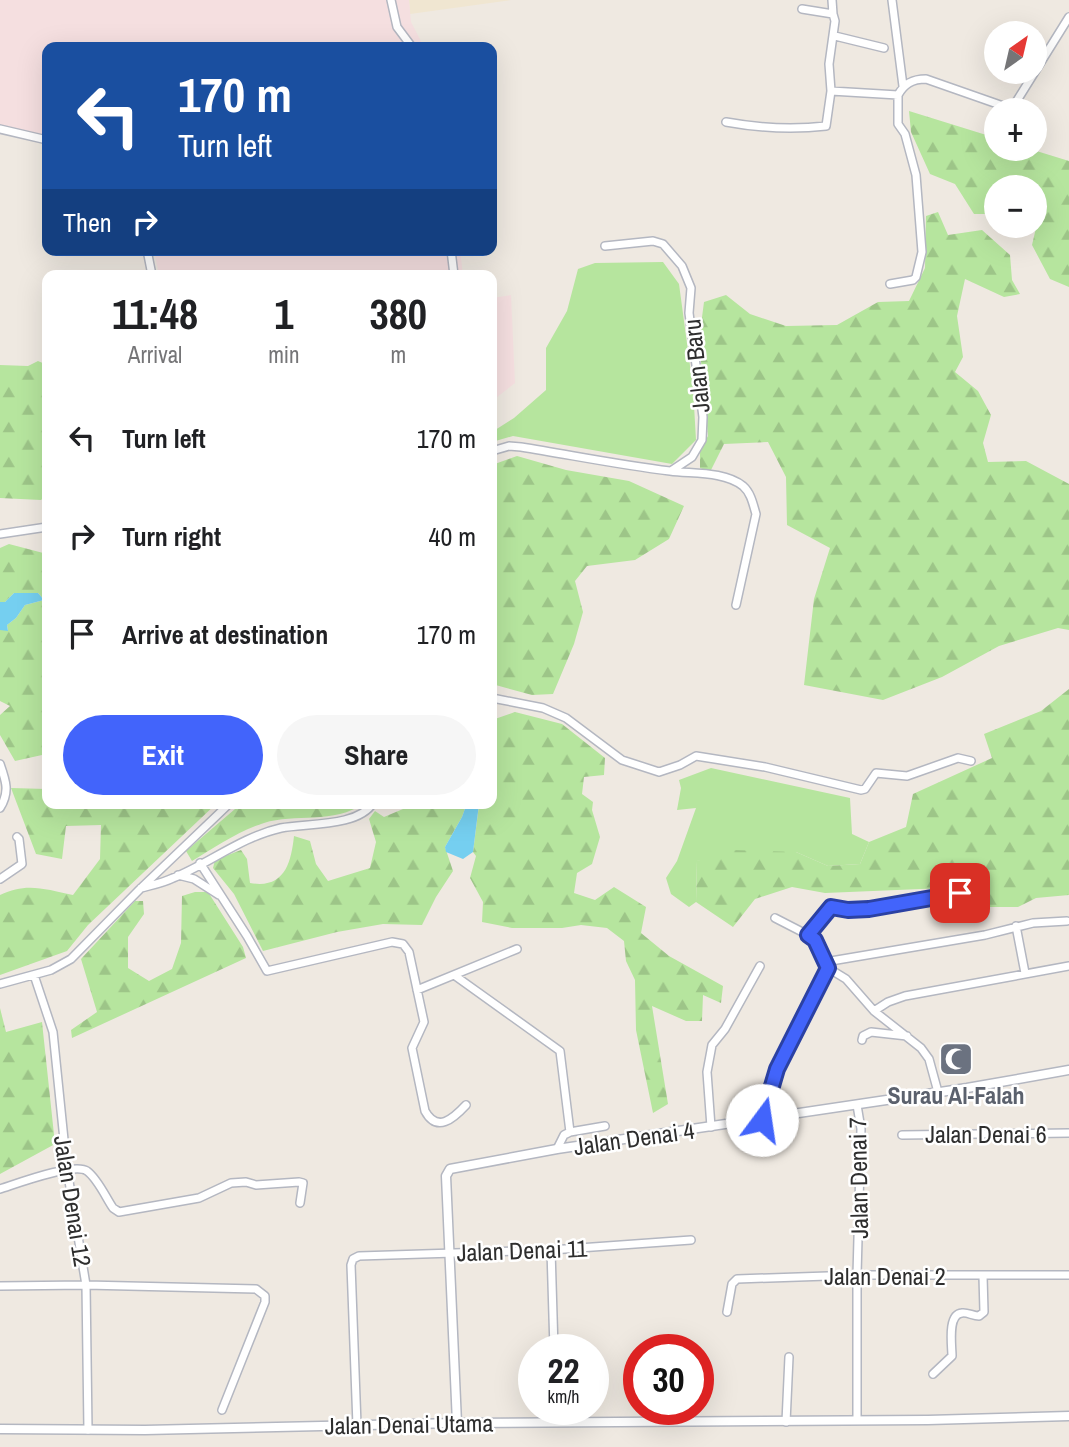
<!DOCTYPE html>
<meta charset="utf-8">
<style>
body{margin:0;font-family:"Archivo Narrow",sans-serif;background:#f6f6f6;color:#202124;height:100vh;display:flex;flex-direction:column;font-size:26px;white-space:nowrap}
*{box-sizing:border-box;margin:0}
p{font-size:23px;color:#757577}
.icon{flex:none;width:38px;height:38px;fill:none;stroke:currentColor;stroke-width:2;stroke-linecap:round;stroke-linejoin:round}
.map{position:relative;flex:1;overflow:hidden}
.sheet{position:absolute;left:42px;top:270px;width:455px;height:539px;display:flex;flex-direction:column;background:#fff;border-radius:14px;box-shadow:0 7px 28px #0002}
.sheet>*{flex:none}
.top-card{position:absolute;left:42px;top:42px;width:455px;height:214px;border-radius:14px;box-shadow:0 7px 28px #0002;background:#1a4fa0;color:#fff;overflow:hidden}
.needle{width:46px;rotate:34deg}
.controls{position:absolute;left:984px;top:21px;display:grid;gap:14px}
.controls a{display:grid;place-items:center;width:63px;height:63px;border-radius:50%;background:#fff;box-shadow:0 7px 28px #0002;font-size:35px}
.speed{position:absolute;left:518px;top:1334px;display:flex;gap:14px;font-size:35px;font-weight:700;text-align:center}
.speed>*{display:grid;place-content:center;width:91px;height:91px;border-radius:50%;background:#fff;box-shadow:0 7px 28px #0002;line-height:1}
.speed small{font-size:18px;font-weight:400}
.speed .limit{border:10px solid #d22;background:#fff;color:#111}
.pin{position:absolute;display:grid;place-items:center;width:60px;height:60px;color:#fff;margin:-30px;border-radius:14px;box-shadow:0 4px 10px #0006}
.me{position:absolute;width:77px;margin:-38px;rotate:14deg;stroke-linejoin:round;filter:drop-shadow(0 0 5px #0008)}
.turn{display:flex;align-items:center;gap:24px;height:147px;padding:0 21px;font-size:32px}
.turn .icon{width:91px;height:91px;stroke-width:2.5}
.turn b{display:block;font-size:49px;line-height:60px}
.then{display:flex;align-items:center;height:66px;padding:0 21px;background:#0003;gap:14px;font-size:26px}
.eta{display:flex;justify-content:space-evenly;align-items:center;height:119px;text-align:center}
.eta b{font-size:42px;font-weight:700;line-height:49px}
.action{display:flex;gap:14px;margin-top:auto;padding:14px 21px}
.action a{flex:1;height:80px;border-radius:42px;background:#4264fb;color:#fff;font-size:28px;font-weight:700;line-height:80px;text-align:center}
.action a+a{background:#f6f6f6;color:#202124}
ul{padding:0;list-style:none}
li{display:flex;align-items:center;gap:21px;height:98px;padding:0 21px}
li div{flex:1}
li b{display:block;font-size:26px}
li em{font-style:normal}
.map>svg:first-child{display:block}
.education{fill:#f0e6d1}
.medical{fill:#f5dfe0}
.grass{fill:#b6e59e}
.forest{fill:url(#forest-firs)}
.water{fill:#75cff0}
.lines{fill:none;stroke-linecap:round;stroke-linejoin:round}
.minor-casing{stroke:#b4b7c1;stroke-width:10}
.tertiary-casing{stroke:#b4b7c1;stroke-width:11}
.minor{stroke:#fff;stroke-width:7}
.tertiary{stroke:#fff;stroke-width:8}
.route-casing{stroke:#2b41a3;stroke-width:18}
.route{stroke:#4264fb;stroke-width:12}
.labels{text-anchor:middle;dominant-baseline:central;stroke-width:5;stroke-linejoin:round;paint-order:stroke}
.street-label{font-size:24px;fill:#2e2e2e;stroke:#fff}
.worship-label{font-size:24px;font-weight:bold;fill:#5b616d;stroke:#fff}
</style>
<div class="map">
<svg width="1069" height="1447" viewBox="0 0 1069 1447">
<defs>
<pattern id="forest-firs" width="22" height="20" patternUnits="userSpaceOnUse" patternTransform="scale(1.75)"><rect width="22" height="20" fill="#b6e59e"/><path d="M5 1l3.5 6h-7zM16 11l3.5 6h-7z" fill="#9dc588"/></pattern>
</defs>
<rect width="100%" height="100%" fill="#efe9e1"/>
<path class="education" d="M409 0H511L410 14Z"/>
<path class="medical" d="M0 0H409L411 22 424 47H47V137L0 125Z
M154 250H460L463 275H159Z
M511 295 515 383 492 401V298Z"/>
<path class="grass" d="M663 262 679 284 693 388 696 440 672 464 513 436 492 442V432L514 418 546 390V348L567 311 578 269 595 263Z
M711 768 850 798 852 834 869 842 860 864 828 866 796 852 697 861 696 902 689 907 671 894 666 878 677 861 696 808 677 810 681 788 679 780Z"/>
<path class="forest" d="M909 111 996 138V149H1030L1069 161V287L1050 279 1032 245 1043 198 1034 195V187H996V214H974L955 184 930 174 911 132Z
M938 212 948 235 982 230 1010 255 1012 280 1020 294 1004 297 965 279 957 316 963 357 955 372 978 391 991 415 983 443 988 462 1026 461 1069 484V630L1058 628 999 646 942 677 883 700 804 685 814 599 830 548 787 525 786 477 768 442 724 444 710 472 700 468V450L708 436 699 340 704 302 726 295 750 314 786 326 837 325 878 302 909 301 925 268 926 216Z
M38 361 47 365V495L41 500 0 498V365L28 366Z
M517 456 566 470 629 481 684 506 669 539 635 560 587 566 575 581 583 612 574 644 553 694 532 695 492 684V465Z
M9 544 47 554V756L42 755 15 761 0 735V715L10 706 0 701V630H8L7 625 16 618 25 605 44 600 38 593H14L5 602H0V548Z
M1069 689V895L1036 898 1018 907H977L969 887 825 893 792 887 755 899 733 927 696 902 697 861 732 850 796 852 828 866 860 864 869 842 906 827 913 794 992 758 984 734 1041 711Z
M515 712 562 724 605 758 604 775 584 777 582 794 593 802 592 810 600 837 592 864 577 873 574 893 595 900 614 887 646 907 641 933 669 956 723 986 721 1003 703 995 702 1021H686L652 1006 668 1104 653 1113 636 1030 635 980 626 961 624 941 607 928 581 925 562 928H512L482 922 483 902 470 878 476 856 473 852 479 805 476 803H492V720Z
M11 788 47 789V803H217L88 925 67 951 0 975V895C26 882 45 889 73 895L100 859 101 825 66 826 62 859 36 854Z
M242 803H364C334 825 295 813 264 823 238 831 214 848 192 861L186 851Z
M404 803H467L462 817 445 847 453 871 436 897 422 925 383 924 337 932 263 951 234 894 213 868 215 860 241 850 247 859 250 883C284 889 291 864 294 836L310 841 316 864 328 881 370 868 376 842 369 819 375 811 384 817 403 809Z
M195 892H208L243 947 246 958 72 1038 71 1030 97 1012 81 959 135 901H143L144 914 128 937V968L149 981 172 969 181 943 182 896Z
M0 1008 6 1032 42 1022 55 1144 0 1174Z"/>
<path class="water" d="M14 593H38L44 600 25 605 16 618 7 625 8 631 0 630V602H5Z
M467 803 479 804 473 852 463 859 446 852 445 847 462 817Z"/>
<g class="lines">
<g class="minor-casing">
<path id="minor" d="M391 0 397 27 412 47
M832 0 833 14
M892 0 903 86
M835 36 884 48
M831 91 898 95C904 84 912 79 926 79L1006 107H1013L1069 17
M726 122C759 128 792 130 826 126L831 91 829 64 835 21 833 14 802 9
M0 129 47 140
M605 246 653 241 663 244 682 266 691 288 689 313 703 417 702 440 692 457 671 471
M147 250 152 275
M451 250 454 275
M890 284 913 280 916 277 922 252 916 175 905 134 898 124V95
M492 451 509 446 521 447C571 455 620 465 670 471 692 474 724 471 743 486 751 493 753 504 756 514L736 605
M0 534 47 527
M492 698 543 708 566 718 622 760 659 772 680 765 696 756 765 767 861 790 865 789 876 773 907 776 958 758 971 761
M0 764C6 781 10 792 0 808
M200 863 247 936 267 971 392 942 403 944 409 952 424 1022 412 1048 425 1111C437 1133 453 1119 466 1105
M178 875 194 879 219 895
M0 879 22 864 19 839 17 837
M141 888C152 885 163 883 173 878 210 863 241 837 281 828 307 823 358 827 373 803
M775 918 812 937 828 968 846 979 874 1011 921 1048 929 1059 938 1092
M1016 926 1025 973
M808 935 831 907 848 910 869 909 960 893
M825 962 985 935 1033 923 1067 921
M34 975 53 1032 67 1169 86 1285 88 1430
M454 975 560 1051 570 1132 564 1135 557 1149
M0 984 51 970 71 959 140 889 230 803
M417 990 517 949
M874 1011 888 1002 905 996 1069 966
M862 1040 863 1036 871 1032 907 1036
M762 1120 777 1069 828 968
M711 1127 707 1072 712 1045 725 1029 760 966
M570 1132 605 1126
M902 1135 1069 1133
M0 1189C16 1184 74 1162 87 1171 98 1179 106 1198 113 1208L119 1212 199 1198 231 1183 246 1182 256 1185 299 1182 303 1183 300 1203
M551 1250 554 1349
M0 1286 86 1285 256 1289 265 1296V1302L222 1410
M727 1312 732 1284 737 1279 857 1275H1069
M933 1374 952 1356C952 1346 947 1314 962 1313 967 1312 973 1316 979 1316L984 1312 983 1276
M556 1409 557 1422
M857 1419V1275L861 1129 857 1105
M786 1422 789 1357
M357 1425 351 1265 353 1259 359 1256 551 1250 691 1240"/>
</g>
<g class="tertiary-casing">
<path id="tertiary" d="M457 1423 446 1176 450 1169 557 1149 967 1088 1069 1070
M0 1429 145 1430 457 1423 928 1420 1069 1416"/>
</g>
<use href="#minor" class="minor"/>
<use href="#tertiary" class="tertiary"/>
</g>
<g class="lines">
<g class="route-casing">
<path id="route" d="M762 1120 777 1069 828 968 815 940 808 935 831 907 848 910 869 909 960 893"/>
</g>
<use href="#route" class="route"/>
</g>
<defs>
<g id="mosque-square" transform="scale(1.75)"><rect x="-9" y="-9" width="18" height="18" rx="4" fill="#6b7280" stroke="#fff"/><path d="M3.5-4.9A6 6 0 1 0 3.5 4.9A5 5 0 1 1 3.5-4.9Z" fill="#fff"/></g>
</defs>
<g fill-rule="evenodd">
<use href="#mosque-square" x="956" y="1059"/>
</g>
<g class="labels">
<g class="street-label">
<text transform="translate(696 366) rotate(-96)">Jalan Baru</text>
<text x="986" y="1134">Jalan Denai 6</text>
<text transform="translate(634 1138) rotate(-8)">Jalan Denai 4</text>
<text transform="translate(858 1178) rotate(-91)">Jalan Denai 7</text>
<text transform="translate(73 1201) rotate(81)">Jalan Denai 12</text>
<text transform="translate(522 1250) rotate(-2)">Jalan Denai 11</text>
<text x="885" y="1276">Jalan Denai 2</text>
<text transform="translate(409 1424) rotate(-1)">Jalan Denai Utama</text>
</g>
<g class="worship-label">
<text x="956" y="1095">Surau Al-Falah</text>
</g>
</g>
</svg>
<div class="controls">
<a><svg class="needle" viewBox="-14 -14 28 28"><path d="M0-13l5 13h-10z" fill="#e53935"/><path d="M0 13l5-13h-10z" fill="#757577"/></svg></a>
<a>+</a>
<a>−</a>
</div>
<div class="speed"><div>22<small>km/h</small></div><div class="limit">30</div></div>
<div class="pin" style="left:960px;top:893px;background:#d93025"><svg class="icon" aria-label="arrive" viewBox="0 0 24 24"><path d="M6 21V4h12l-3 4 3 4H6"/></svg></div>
<svg class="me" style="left:762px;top:1120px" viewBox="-20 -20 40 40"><circle r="19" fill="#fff"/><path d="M0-13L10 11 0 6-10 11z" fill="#4264fb"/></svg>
<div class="top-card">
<div class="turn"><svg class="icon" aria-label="left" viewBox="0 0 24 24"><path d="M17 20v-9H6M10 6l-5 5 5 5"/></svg><div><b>170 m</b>Turn left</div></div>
<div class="then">Then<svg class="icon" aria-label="right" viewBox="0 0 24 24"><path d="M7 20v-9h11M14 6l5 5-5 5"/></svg></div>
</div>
<section class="sheet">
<div class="eta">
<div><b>11:48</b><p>Arrival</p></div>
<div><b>1</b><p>min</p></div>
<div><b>380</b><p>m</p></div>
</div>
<ul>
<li><svg class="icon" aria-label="left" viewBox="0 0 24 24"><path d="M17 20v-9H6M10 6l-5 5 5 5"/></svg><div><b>Turn left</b></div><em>170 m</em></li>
<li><svg class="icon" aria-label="right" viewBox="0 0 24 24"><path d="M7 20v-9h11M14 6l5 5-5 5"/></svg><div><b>Turn right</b></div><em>40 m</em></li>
<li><svg class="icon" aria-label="arrive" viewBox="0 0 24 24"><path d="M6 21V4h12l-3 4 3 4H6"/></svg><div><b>Arrive at destination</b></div><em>170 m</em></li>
</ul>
<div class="action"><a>Exit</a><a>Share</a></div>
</section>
</div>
